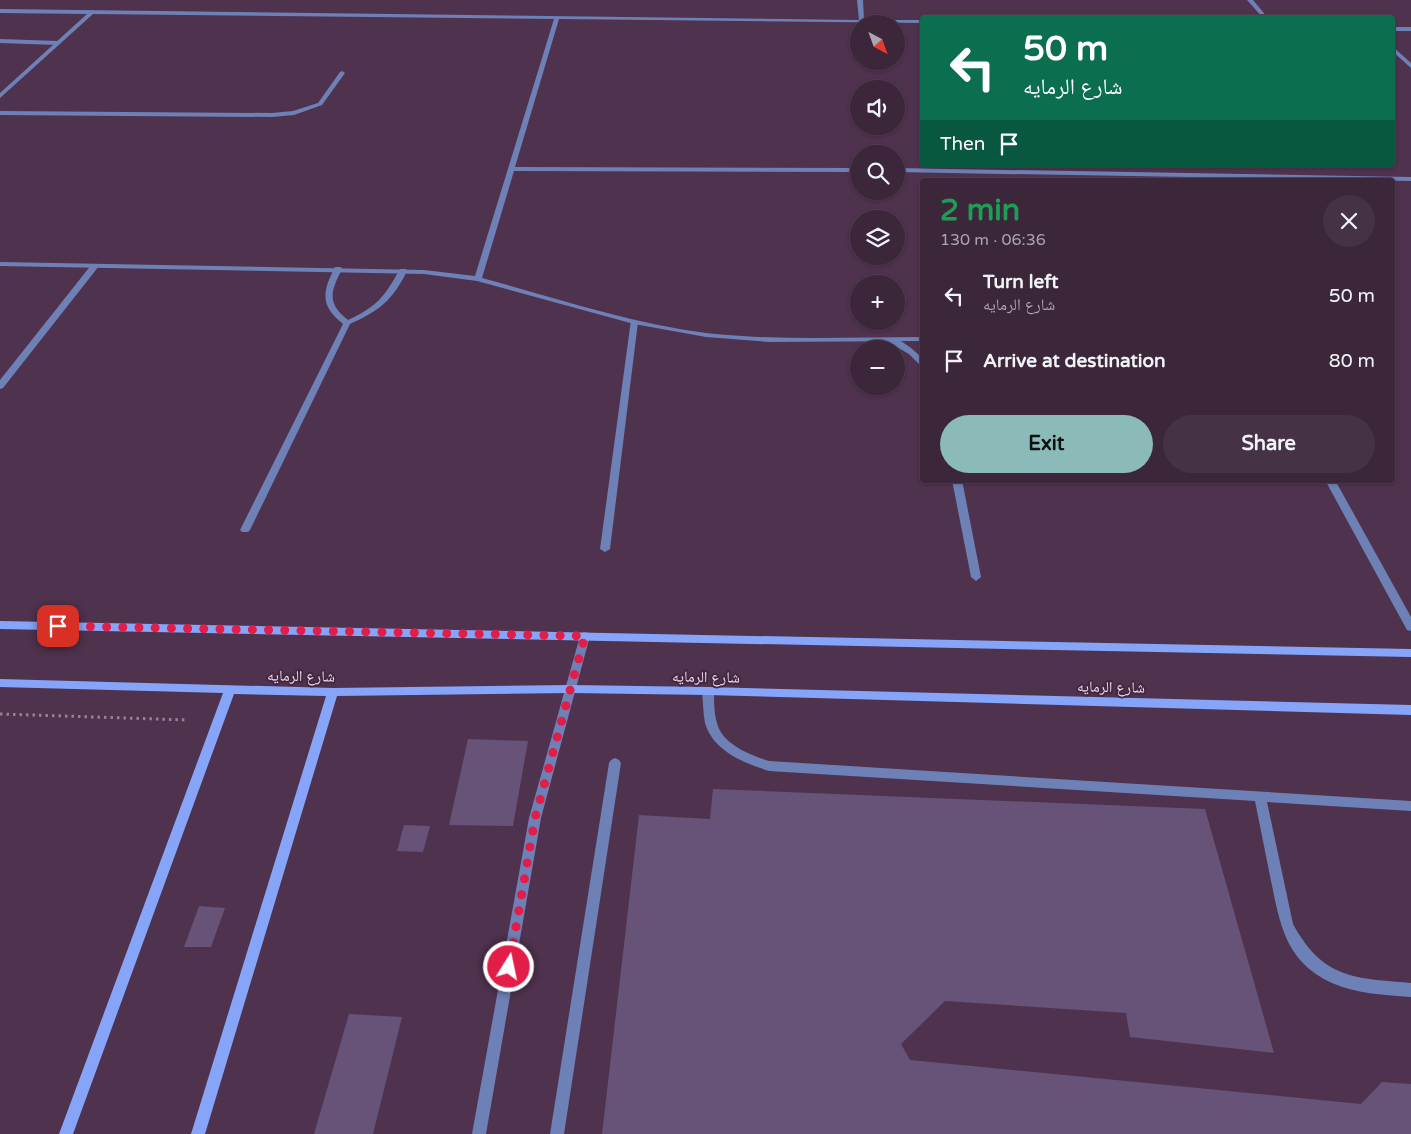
<!DOCTYPE html>
<meta charset="utf-8">
<style>
body{margin:0;font-family:"Varela Round","Noto Naskh Arabic",sans-serif;background:#463245;color:#f1f3f6;height:100vh;display:flex;flex-direction:column;font-size:19px;white-space:nowrap}
*{box-sizing:border-box;margin:0}
p{font-size:16px;color:#aca5af}
.icon{flex:none;width:28px;height:28px;fill:none;stroke:currentColor;stroke-width:2;stroke-linecap:round;stroke-linejoin:round}
.map{position:relative;flex:1;overflow:hidden}
.sheet{position:absolute;left:920px;top:178px;width:475px;height:305px;display:flex;flex-direction:column;background:#3b263a;border-radius:5px;box-shadow:0 1px 4px #0004,0 0 0 1px #544354}
.sheet>*{flex:none}
.hud{position:absolute;left:920px;top:15px;width:475px;height:152px;border-radius:5px;box-shadow:0 1px 4px #0004,0 0 0 1px #544354;background:#0b6e4f;color:#fff;overflow:hidden}
.needle{width:32px;rotate:139deg}
.controls{position:absolute;left:850px;top:15px;display:grid;gap:10px}
.controls a{display:grid;place-items:center;width:55px;height:55px;border-radius:50%;background:#3b263a;box-shadow:0 1px 4px #0004,0 0 0 1px #544354;font-size:25px}
.pin{position:absolute;display:grid;place-items:center;width:42px;height:42px;color:#fff;margin:-21px;border-radius:10px;box-shadow:0 2px 8px #0006}
.me{position:absolute;width:55px;margin:-28px;rotate:10deg;stroke-linejoin:round;filter:drop-shadow(0 0 4px #0008)}
.turn{display:flex;align-items:center;gap:18px;height:105px;padding:0 20px;font-size:22px}
.turn .icon{width:65px;height:65px;stroke-width:2.5}
.turn b{display:block;font-size:35px;line-height:42px}
.then{display:flex;align-items:center;height:48px;padding:0 20px;background:#0003;gap:10px;font-size:19px}
.round{display:grid;place-items:center;flex:none;width:52px;height:52px;border-radius:26px;background:#463245}
.headline{display:flex;align-items:center;justify-content:space-between;height:85px;padding:0 20px}
h1{font-size:30px;font-weight:800;line-height:38px;color:#1e9e55}
.button{display:flex;gap:10px;margin-top:auto;padding:10px 20px}
.button a{flex:1;height:58px;border-radius:30px;background:#8bbbb9;color:#111;font-size:20px;font-weight:800;line-height:58px;text-align:center}
.button a+a{background:#463245;color:#f1f3f6}
ul{padding:0;list-style:none}
li{display:flex;align-items:center;gap:15px;height:65px;padding:0 20px}
li div{flex:1}
li b{display:block;font-size:19px}
li em{font-style:normal}
.map>svg:first-child{display:block}
.building{fill:#665377}
.lines{fill:none;stroke-linecap:round;stroke-linejoin:round}
.path{stroke:#988097;stroke-width:3;stroke-dasharray:2.5 4;stroke-linecap:butt}
.lane{fill:#6d81b6;fill-rule:evenodd}
.street{fill:#6d81b6;fill-rule:evenodd}
.secondary{fill:#86a5f9;fill-rule:evenodd}
.route{stroke:#e11d48;stroke-width:9;stroke-dasharray:0 16.2}
.labels{text-anchor:middle;dominant-baseline:central;stroke-width:4;stroke-linejoin:round;paint-order:stroke}
.street-label{font-size:15px;fill:#ecd9ea;stroke:#442843}
</style>
<div class="map">
<svg width="1411" height="1134" viewBox="0 0 1411 1134">
<rect width="100%" height="100%" fill="#4f324e"/>
<path class="building" d="M468 739 528 741 513 826 449 825Z
M713 789 1205 809 1274 1053 1130 1037 1126 1013 945 1001 901 1044 910 1060 1361 1104 1382 1082 1411 1084V1134H602L639 815 710 819Z
M404 825 430 826 423 852 397 851Z
M199 906 225 908 211 947H184Z
M349 1014 402 1017 373 1134H314Z"/>
<g class="lines">
<path class="path" d="M0 714 188 720"/>
<path class="lane" d="M1247 0H1253L1268 18H1263Z
M0 39 58 41 61 43 58 45 0 43Z
M342 71 345 73 322 105 294 115 272 117 0 115V111L272 113 293 111 318 103 340 72Z
M92 264H98L99 266 3 388 0 389V380Z
M335 267H341L342 269C331 291 326 303 348 320 378 306 384 297 400 269H406L407 271C393 300 379 311 350 324L250 530 248 532H242L240 530 343 324C320 306 322 292 335 267Z
M631 320H634L638 322 610 549 605 552 600 549Z
M888 338C900 337 914 350 922 358V364H919L909 354 888 342Z
M952 480H962L981 577 976 581 971 577Z
M585 632 589 633 590 636 541 818 486 1134H472L529 818 580 636 581 633Z
M708 687 712 688 714 691C714 701 714 713 717 723 722 744 750 755 769 761L1411 801V811L1267 802 1293 924C1323 979 1354 978 1411 983V997C1385 995 1357 994 1332 983 1284 961 1280 923 1270 876 1265 851 1260 826 1255 801L769 771C744 763 713 751 705 723 703 713 703 701 702 691L704 688Z
M615 758 619 760 621 763 564 1134H550L609 763 611 760Z"/>
<path class="street" d="M857 0H863L864 20H922V23L559 19 515 167 859 168V172L514 171 482 278C556 298 630 323 706 333 778 341 850 337 922 337V341L770 342 706 337 634 324 477 281 424 274 0 266V262L424 270 475 276 554 19 93 14 0 98V93L87 14 0 13V9L859 20Z
M1392 27H1411V31H1392Z
M1392 46 1411 63V68L1392 51Z
M896 168 1411 177V181L896 172Z
M1325 480H1335L1411 617V631L1407 630Z"/>
<path class="secondary" d="M0 621 1411 649V657L0 629Z
M0 679 333 688 571 685 708 687 1411 705V715L708 695 571 693 337 696 205 1134H191L326 696 234 694 73 1134H59L223 693 0 687Z"/>
</g>
<g class="lines">
<path class="route" d="M58 626 585 636 535 818 509 967"/>
</g>
<g class="labels">
<g class="street-label">
<text transform="translate(301 676) rotate(1)">شارع الرمايه</text>
<text transform="translate(706 677) rotate(1)">شارع الرمايه</text>
<text transform="translate(1111 687) rotate(1)">شارع الرمايه</text>
</g>
</g>
</svg>
<div class="controls">
<a><svg class="needle" viewBox="-14 -14 28 28"><path d="M0-13l5 13h-10z" fill="#e53935"/><path d="M0 13l5-13h-10z" fill="#aca5af"/></svg></a>
<a><svg class="icon" aria-label="sound" viewBox="0 0 24 24"><path d="M4 9h4l5-4v14l-5-4H4zM17 9q2 3 0 6"/></svg></a>
<a><svg class="icon" aria-label="search" viewBox="0 0 24 24"><circle cx="10" cy="10" r="6"/><path d="M15 15l6 6"/></svg></a>
<a><svg class="icon" aria-label="layers" viewBox="0 0 24 24"><path d="M12 4l9 5-9 5-9-5zM3 14l9 5 9-5"/></svg></a>
<a>+</a>
<a>−</a>
</div>
<div class="pin" style="left:58px;top:626px;background:#d93025"><svg class="icon" aria-label="arrive" viewBox="0 0 24 24"><path d="M6 21V4h12l-3 4 3 4H6"/></svg></div>
<svg class="me" style="left:509px;top:967px" viewBox="-20 -20 40 40"><circle r="17" fill="#e11d48" stroke="#fff" stroke-width="3"/><path d="M0-11L8 9 0 5-8 9z" fill="#fff"/></svg>
<div class="hud">
<div class="turn"><svg class="icon" aria-label="left" viewBox="0 0 24 24"><path d="M17 20v-9H6M10 6l-5 5 5 5"/></svg><div><b>50 m</b>شارع الرمايه</div></div>
<div class="then">Then<svg class="icon" aria-label="arrive" viewBox="0 0 24 24"><path d="M6 21V4h12l-3 4 3 4H6"/></svg></div>
</div>
<section class="sheet">
<div class="headline"><div><h1>2 min</h1><p>130 m · 06:36</p></div><a class="round"><svg class="icon" aria-label="close" viewBox="0 0 24 24"><path d="M6 6l12 12M18 6L6 18"/></svg></a></div>
<ul>
<li><svg class="icon" aria-label="left" viewBox="0 0 24 24"><path d="M17 20v-9H6M10 6l-5 5 5 5"/></svg><div><b>Turn left</b><p>شارع الرمايه</p></div><em>50 m</em></li>
<li><svg class="icon" aria-label="arrive" viewBox="0 0 24 24"><path d="M6 21V4h12l-3 4 3 4H6"/></svg><div><b>Arrive at destination</b></div><em>80 m</em></li>
</ul>
<div class="button"><a>Exit</a><a>Share</a></div>
</section>
</div>
